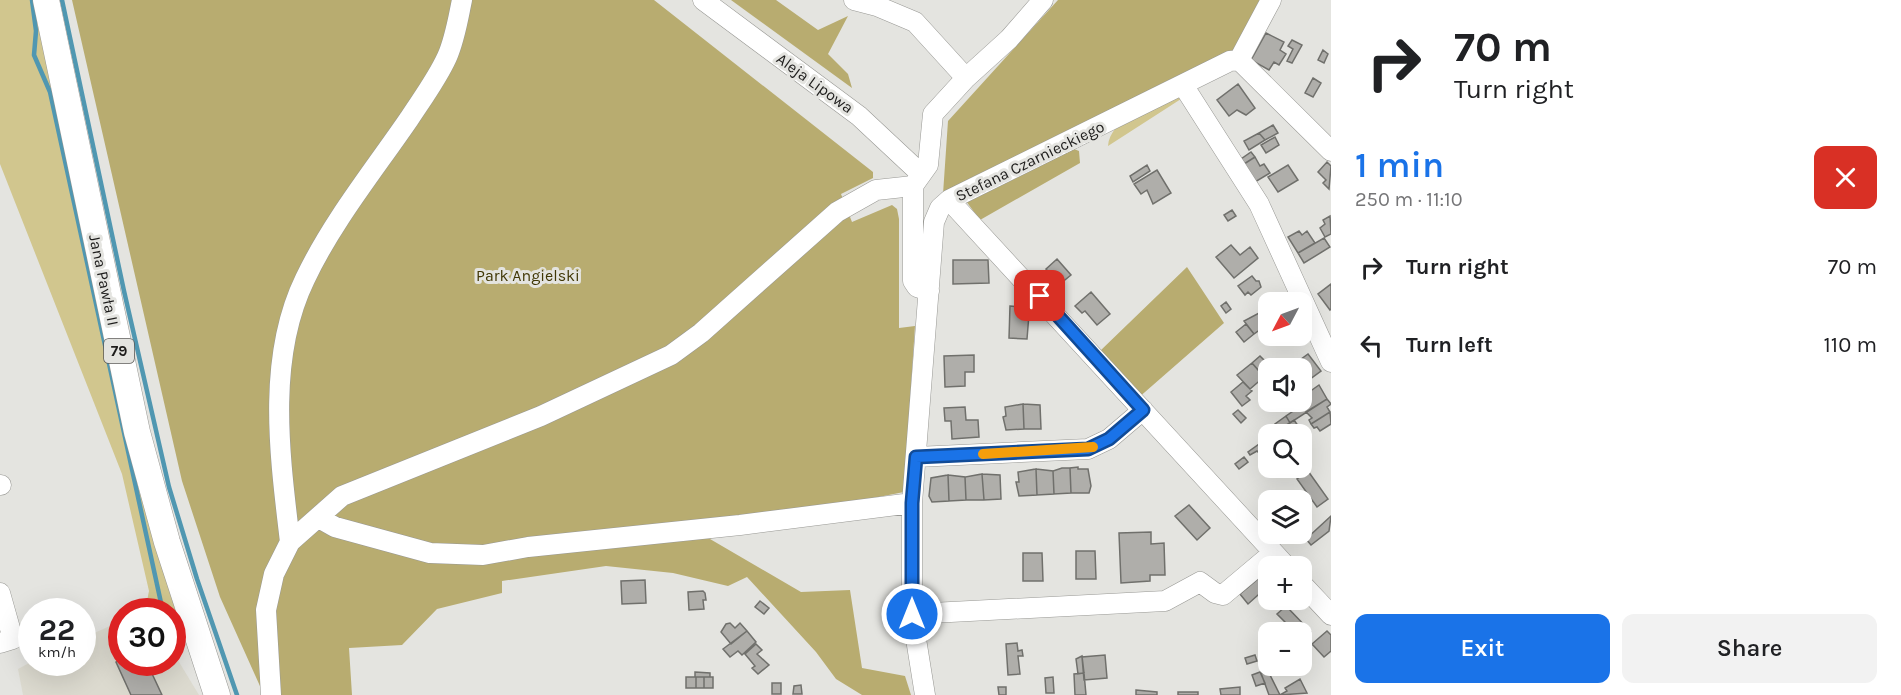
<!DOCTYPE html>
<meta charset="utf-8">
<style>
body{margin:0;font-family:Karla,sans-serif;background:#f2f2f2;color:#202124;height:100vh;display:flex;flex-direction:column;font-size:22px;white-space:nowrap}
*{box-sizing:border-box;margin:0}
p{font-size:20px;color:#757577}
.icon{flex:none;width:33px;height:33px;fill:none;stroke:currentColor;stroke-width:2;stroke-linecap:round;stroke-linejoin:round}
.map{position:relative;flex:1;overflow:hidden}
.side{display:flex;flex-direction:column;background:#fff;width:570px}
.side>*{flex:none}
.top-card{background:#fff;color:#202124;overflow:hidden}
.needle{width:39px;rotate:229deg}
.controls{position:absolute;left:1258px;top:292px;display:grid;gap:12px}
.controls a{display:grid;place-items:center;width:54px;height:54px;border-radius:12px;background:#fff;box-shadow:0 6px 24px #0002;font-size:30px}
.speed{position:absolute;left:18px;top:598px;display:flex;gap:12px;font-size:30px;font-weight:700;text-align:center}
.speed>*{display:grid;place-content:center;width:78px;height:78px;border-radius:50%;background:#fff;box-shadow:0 6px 24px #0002;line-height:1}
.speed small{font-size:15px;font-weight:400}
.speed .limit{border:9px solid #d22;background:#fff;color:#111}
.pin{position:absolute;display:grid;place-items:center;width:51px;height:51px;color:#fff;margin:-26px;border-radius:12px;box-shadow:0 3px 9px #0006}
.me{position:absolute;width:66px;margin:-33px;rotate:0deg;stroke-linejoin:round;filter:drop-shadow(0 0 4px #0008)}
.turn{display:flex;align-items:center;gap:21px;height:126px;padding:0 24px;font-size:27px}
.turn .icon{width:78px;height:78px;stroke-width:2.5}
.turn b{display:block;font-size:42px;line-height:51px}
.round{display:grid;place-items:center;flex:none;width:63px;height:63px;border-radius:12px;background:#f2f2f2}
.headline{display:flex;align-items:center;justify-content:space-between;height:102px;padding:0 24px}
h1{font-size:36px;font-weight:600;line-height:45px;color:#1a73e8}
.cta{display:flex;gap:12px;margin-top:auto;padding:12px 24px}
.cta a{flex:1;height:69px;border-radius:12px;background:#1a73e8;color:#fff;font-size:24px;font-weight:600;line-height:69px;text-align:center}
.cta a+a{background:#f2f2f2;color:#202124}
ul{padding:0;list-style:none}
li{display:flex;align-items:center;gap:18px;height:78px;padding:0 24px}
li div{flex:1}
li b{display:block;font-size:22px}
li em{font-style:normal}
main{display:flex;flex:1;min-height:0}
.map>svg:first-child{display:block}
.built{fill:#dcdacf}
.green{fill:#d1c68e}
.forest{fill:#b8ac70}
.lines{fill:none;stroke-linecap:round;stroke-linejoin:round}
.stream{stroke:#5097b1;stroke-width:4.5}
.building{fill:#afaeaa;stroke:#70706c;stroke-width:1.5}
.minor-casing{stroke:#989894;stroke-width:21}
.major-casing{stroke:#989894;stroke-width:27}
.minor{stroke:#fff;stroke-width:20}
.major{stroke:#fff;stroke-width:26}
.route-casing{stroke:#114b97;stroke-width:15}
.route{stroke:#1a73e8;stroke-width:10}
.slow{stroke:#f59e0b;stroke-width:10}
.labels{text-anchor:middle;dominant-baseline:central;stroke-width:6;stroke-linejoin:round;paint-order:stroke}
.shield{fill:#e4e4e0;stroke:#595856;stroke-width:1.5}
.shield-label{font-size:15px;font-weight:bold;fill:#1d1c1b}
.street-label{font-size:16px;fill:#1d1c1b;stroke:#e4e4e0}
.park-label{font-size:16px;fill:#403705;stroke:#e4e4e0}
</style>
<main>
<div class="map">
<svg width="1331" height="695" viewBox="0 0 1331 695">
<rect width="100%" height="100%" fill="#e4e4e0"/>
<path class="built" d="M121 621 122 663H172L173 652 199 695H23L18 669 31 662 82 663 83 638Z"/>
<path class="green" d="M0 0H37L177 608 173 635 172 612 145 611 149 591 122 474 0 164Z
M1176 93 1181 99 1108 146C1110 118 1154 105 1176 93Z"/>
<path class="forest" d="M72 0H654L873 172V178L841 194 852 222 892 205 897 209 899 219V328L915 326 904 492 853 502 753 514 710 539 801 592 850 590 862 668 905 676 911 695H862L836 679 816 652 747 577 728 586 673 573 606 566 502 581V593L437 609 402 645 349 648 352 695H264L220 597 182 481Z
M731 0H776L818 30 848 16 828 54 848 74 852 88Z
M1058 0H1262L1236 51 943 194 948 121Z
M1069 147 1079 151 1080 163 980 220 966 201Z
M1187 267 1224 323 1137 399 1100 351Z"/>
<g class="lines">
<path class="stream" d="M32 0 36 31 34 55 50 92 163 612
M62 0 124 291 169 487 197 579 237 695"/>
</g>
<path class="building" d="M1266 33 1284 42 1280 50 1286 54 1279 65 1274 62 1269 70 1251 60Z
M1292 40 1302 45 1292 63 1287 61 1293 49 1288 46Z
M1323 50 1328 54 1324 63 1318 60Z
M1313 78 1321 83 1313 97 1305 93Z
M1238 84 1255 108 1246 115 1237 110 1229 116 1217 100Z
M1273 125 1278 133 1265 140 1259 133Z
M1259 133 1265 140 1249 150 1244 141Z
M1275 137 1279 145 1266 153 1261 145Z
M1251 152 1255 157 1244 164 1241 159Z
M1255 157 1260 166 1264 164 1270 173 1255 182 1244 164Z
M1327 162 1331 166 1329 189 1323 183 1326 180 1318 172Z
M1147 165 1150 171 1133 182 1130 176Z
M1288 165 1298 180 1278 192 1268 177Z
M1157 170 1171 193 1153 204 1147 190 1141 194 1134 184Z
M1232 210 1236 216 1228 221 1224 215Z
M1330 216 1331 234 1325 237 1320 228 1325 224 1323 220Z
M1299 231 1302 235 1307 231 1315 243 1298 253 1288 237Z
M1324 238 1330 247 1304 263 1298 253Z
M1231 245 1240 255 1250 247 1258 258 1234 278 1216 257Z
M1057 259 1071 275 1060 284 1046 269Z
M953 260H988L989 283 953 284Z
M1252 276 1256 281H1259L1261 287 1251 295 1248 292 1245 295 1238 286Z
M1331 284V309L1330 310 1318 294Z
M1091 292 1110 314 1097 325 1085 311 1082 313 1075 306Z
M1226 302 1231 309 1226 313 1221 306Z
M1010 306 1020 307 1019 312 1029 314 1027 339 1009 338Z
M1261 312 1269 323 1254 334 1244 321Z
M1246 324 1254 334 1244 342 1236 332Z
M1308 354 1321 371 1302 385V369L1289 368Z
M974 355V372H965V386L945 387 944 356Z
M1260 356 1270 366 1261 373 1252 363Z
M1252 363 1264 377 1250 389 1237 375Z
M1243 382 1252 391 1246 396 1250 400 1242 406 1231 392Z
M1319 385 1327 399 1290 423 1286 416 1308 401 1305 395Z
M1327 399 1331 404 1327 407 1330 412 1311 424 1309 420 1312 418 1306 412Z
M1023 404 1024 429 1006 430 1003 417 1006 416 1005 407Z
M1023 404 1040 405 1041 429H1024Z
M965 407 966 420H978L979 437 952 439 951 421H945L944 408Z
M1238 410 1246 418 1241 423 1233 414Z
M1330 412 1331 424 1320 431 1317 427 1314 428 1311 424Z
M1286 416 1290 423 1279 430 1275 424Z
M1294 420 1301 430 1293 435H1271Z
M1275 424 1279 430 1269 436 1266 431Z
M1269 437V448L1260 454 1257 451 1250 455 1248 452Z
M1244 457 1248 462 1239 469 1235 464Z
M1078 467V469H1088L1091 486 1089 493H1071L1070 468Z
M1062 468H1070L1071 493 1054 494 1053 471Z
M1036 469 1053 471 1054 494 1037 495Z
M1036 469 1037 495 1019 496 1016 482H1019L1018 472Z
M1308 471 1328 499 1317 507 1297 479Z
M982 474 984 500H966L965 477Z
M982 474 1000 475 1001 499 984 500Z
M948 475 949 501 932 502 929 496 931 478Z
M948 475 965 477 966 500 949 501Z
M1189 505 1210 528 1197 540 1175 516Z
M1331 516 1329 531 1311 545 1306 539Z
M1151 532V544L1164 543 1165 575H1150V581L1121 583 1119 533Z
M1076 551H1095L1096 579H1076Z
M1023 553H1042L1043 581H1023Z
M1259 578 1267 587 1248 604 1240 594Z
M645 580 646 603 622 604 621 581Z
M703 591 705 593 706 600H703L704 609 689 610 688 592Z
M760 601 769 608 764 614 755 607Z
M1286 606 1311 632 1303 640 1302 633H1296L1277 614Z
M730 623 735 628 740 623 747 631 731 644 721 632 726 624Z
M747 631 756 642 742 655 738 651 730 657 723 649Z
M1327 631 1331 635V651L1324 657 1312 644Z
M1017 643 1018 651 1022 650 1023 656H1018L1020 674 1008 675 1006 644Z
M756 644 762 650 757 654 769 665 758 674 752 668 755 666 745 654Z
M1105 655 1107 678 1084 680 1082 657Z
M1255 655 1257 661 1247 664 1245 658Z
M1082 656 1084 673 1078 674 1076 659Z
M122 659V663H147L162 695H131L116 662Z
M1268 671 1280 695H1269L1261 673Z
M695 672 710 673V677H695Z
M1260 672 1265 683 1256 686 1252 675Z
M1084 673 1086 695H1075L1074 674Z
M686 677H696V688H686Z
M696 677H704V688H696Z
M704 677H713V688H704Z
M1053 677 1054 693H1046L1045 678Z
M1300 679 1307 693 1280 695 1287 691 1285 688Z
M772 683H781V694H772Z
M801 685 802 694H793L794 686Z
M998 687H1006V695H999Z
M1240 687V695H1221L1220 689Z
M1136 690 1157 692V695H1136Z
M1178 692H1198V695H1178Z"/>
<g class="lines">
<g class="minor-casing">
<path id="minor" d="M703 0 859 116 920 173
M854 0 877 6 915 22 966 78 1009 39 1043 0
M1239 60 1331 151
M1239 60 1271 0
M1183 85 1259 204 1331 362
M949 200 1287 567
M929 291 917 287 913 281V186L928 165 933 114 966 78
M916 457 1088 449 1109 439 1143 410
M0 485H1
M319 518 335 527 430 553 483 555 528 547 740 525 912 503
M290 542C280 457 266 359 305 279 332 222 374 170 409 119 422 99 437 79 447 57 455 39 458 19 462 0
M1302 584 1331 615
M0 593 13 639 0 643
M912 614 1165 601 1200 582 1215 593 1223 595 1273 553
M271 695 266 610 274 574 290 542 342 496 541 416 671 355 701 333 837 212 876 190 913 186
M925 695 912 614V503L934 222 940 208 949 200 1230 61 1239 60"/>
</g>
<g class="major-casing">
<path id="major" d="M46 0 137 432 167 542 217 695"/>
</g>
<use href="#minor" class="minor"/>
<use href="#major" class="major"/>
</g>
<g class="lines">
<g class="route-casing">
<path id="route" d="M912 614V503L916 457 1088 449 1109 439 1143 410 1040 296"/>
</g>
<use href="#route" class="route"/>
<path class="slow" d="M983 454 1093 447"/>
</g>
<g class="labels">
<rect class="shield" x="104" y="339" width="30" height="24" rx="4.5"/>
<g class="shield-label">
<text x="119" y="351">79</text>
</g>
<g class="street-label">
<text transform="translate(815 83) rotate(36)">Aleja Lipowa</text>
<text transform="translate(1030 161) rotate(-26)">Stefana Czarnieckiego</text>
<text transform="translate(104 280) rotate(78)">Jana Pawła II</text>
</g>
<g class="park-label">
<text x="528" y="275">Park Angielski</text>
</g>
</g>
</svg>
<div class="controls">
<a><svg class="needle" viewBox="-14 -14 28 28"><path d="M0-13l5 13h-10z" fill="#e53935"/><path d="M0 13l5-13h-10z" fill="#757577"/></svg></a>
<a><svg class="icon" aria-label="sound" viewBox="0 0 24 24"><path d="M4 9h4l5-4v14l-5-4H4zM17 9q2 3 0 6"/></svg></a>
<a><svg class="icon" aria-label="search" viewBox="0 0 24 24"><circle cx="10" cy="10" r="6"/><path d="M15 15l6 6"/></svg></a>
<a><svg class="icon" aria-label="layers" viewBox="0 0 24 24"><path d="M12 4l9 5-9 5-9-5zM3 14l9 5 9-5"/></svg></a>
<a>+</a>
<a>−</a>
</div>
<div class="speed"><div>22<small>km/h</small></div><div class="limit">30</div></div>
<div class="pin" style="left:1040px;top:296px;background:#d93025"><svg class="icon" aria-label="arrive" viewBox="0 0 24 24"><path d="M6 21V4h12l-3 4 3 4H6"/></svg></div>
<svg class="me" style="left:912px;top:614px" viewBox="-20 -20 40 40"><circle r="17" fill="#1a73e8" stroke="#fff" stroke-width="3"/><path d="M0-11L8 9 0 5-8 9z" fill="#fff"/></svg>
</div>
<section class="side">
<div class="top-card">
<div class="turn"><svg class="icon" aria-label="right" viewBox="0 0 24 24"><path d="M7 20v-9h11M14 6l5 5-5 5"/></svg><div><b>70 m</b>Turn right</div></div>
</div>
<div class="headline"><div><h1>1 min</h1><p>250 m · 11:10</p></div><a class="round" style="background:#d93025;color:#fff"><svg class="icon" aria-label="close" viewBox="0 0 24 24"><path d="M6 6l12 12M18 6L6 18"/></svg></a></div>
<ul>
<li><svg class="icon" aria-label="right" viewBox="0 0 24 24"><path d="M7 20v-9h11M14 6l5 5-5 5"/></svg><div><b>Turn right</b></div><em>70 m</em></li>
<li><svg class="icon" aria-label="left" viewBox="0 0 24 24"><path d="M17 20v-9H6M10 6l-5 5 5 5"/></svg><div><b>Turn left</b></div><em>110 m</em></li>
</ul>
<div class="cta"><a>Exit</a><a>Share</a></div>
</section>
</main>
